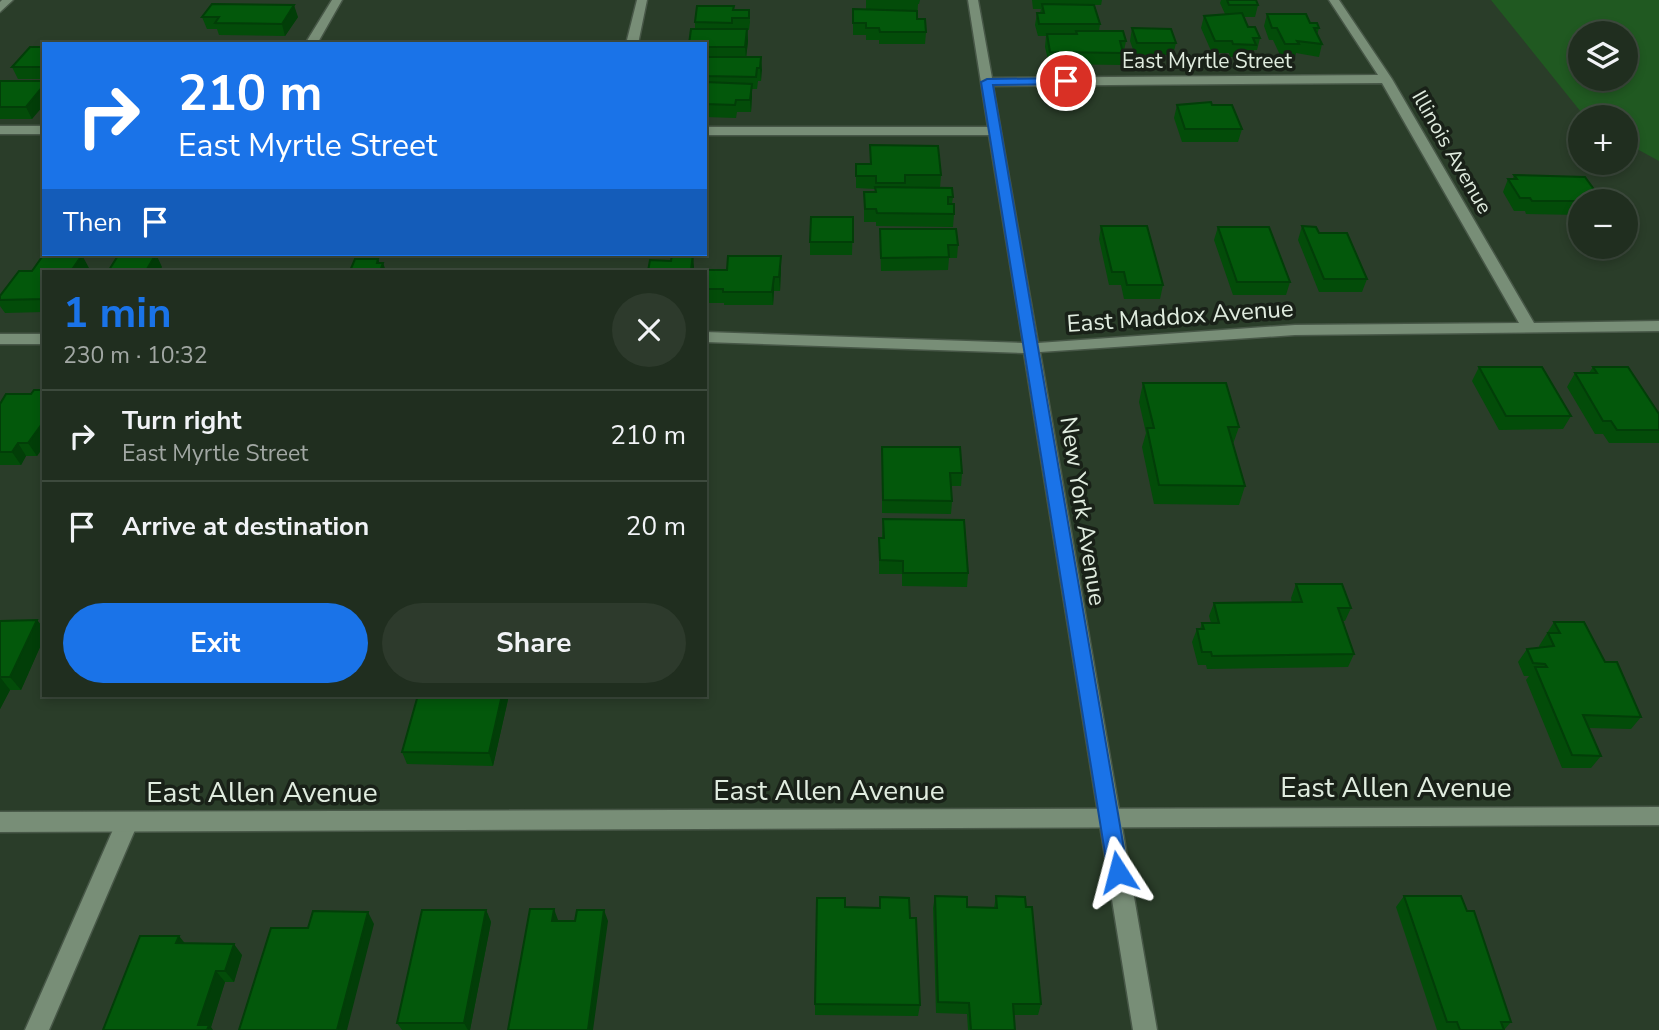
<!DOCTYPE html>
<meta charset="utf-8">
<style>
body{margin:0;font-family:"Nunito Sans",sans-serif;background:#2d3a2c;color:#f1f3f6;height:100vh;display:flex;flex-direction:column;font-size:26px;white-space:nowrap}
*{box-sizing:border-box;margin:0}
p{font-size:23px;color:#a2a8a4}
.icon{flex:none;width:38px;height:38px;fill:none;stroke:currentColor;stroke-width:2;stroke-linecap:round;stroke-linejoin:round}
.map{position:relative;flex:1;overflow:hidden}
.side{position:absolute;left:42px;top:270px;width:665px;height:427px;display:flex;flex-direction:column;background:#202e1f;border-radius:0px;box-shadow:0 4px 10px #0003,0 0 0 2px #3d4a3d}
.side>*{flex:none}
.hud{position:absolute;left:42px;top:42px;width:665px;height:214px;border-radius:0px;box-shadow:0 4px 10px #0003,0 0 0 2px #3d4a3d;background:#1a73e8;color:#fff;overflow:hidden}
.tools{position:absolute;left:1568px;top:21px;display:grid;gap:14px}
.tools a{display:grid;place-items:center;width:70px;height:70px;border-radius:50%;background:#202e1f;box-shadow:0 4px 10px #0003,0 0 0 2px #3d4a3d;font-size:35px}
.pin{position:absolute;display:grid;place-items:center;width:60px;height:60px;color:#fff;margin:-30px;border:4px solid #fff;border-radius:50%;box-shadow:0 2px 7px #0007}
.me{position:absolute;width:77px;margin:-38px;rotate:351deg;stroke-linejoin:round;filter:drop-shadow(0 0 5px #0008)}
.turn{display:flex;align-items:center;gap:24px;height:147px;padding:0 21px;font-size:32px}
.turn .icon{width:91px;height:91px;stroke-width:2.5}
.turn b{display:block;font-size:49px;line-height:60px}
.then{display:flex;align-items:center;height:66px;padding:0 21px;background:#0003;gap:14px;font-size:26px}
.round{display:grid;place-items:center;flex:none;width:74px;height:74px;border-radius:37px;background:#2d3a2c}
.overview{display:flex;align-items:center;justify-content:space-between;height:119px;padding:0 21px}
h1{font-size:42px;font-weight:700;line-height:52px;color:#1a73e8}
.primary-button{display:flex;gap:14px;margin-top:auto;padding:14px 21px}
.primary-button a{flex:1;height:80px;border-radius:42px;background:#1a73e8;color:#fff;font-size:28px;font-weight:700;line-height:80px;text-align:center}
.primary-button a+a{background:#2d3a2c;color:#f1f3f6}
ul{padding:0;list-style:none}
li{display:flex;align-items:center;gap:21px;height:91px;padding:0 21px;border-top:2px solid #3d4a3d}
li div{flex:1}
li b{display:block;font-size:26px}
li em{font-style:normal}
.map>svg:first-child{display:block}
.green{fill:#205921;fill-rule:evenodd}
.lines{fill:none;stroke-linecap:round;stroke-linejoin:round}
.minor-casing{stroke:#475747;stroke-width:3}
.tertiary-casing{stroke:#475747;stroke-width:3}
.minor{fill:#788e77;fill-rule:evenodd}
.tertiary{fill:#788e77;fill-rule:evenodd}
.wall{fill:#034c09}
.shaded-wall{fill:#023e08}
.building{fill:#03580b;stroke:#023e08;stroke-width:2}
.route{fill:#1a73e8;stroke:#114b97;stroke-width:2}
.labels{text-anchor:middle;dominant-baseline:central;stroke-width:7;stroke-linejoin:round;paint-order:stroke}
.far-street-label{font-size:21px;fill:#e0ecdf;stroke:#192118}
.street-label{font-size:24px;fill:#e0ecdf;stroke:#192118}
.near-street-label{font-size:28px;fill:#e0ecdf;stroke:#192118}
</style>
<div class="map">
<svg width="1659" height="1030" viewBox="0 0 1659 1030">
<rect width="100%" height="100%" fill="#2a3d29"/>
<path class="green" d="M1491 0H1659V161L1626 143V117H1585ZM1580 33H1626V79H1580Z"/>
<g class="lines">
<g class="minor-casing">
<path id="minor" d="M332 0H342L317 44H305Z
M637 0H647L638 44H626Z
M968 0H978L992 78 1378 75 1329 0H1339L1392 79 1534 323 1659 321V331L1295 335 1040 352 1157 1030H1133L1024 353 705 342V332L1023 343 989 135H705V127H988ZM1382 83 1519 323 1295 325 1038 343 993 86Z
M0 126H44V134H0Z
M0 334H44V344H0Z
M127 813 135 816 138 823 49 1030H25L119 816Z"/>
</g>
<g class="tertiary-casing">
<path id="tertiary" d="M2 0H13L0 12V2Z
M1659 807V825L0 832V812Z"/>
</g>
<use href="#minor" class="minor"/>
<use href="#tertiary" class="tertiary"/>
</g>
<path class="wall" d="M866 0H920L919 4H918L917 19 926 32 925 44H879V40H866V35H853V9H866Z
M1032 0H1102L1101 5H1095V7L1100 24 1099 31 1126 41 1121 65 1049 64 1045 47 1046 36H1038L1035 25 1037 13H1040L1041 9H1033Z
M1221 0H1256L1258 5 1255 17H1243L1248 27 1260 38 1257 50H1254L1253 57H1230L1229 53H1212L1201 28 1204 16 1225 14 1220 3Z
M734 10H749L750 22 749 30H747L748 41 746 57H761V81H758L757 89H752L751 112H737L736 118 705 117V44L695 29V22Z
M1267 14 1310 23 1319 28 1317 35 1322 44 1319 57 1296 53 1295 57H1281L1273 40H1269L1264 26Z
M202 17H298L285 36 219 35 217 29H207Z
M1132 28 1176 43 1173 55H1135L1130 41Z
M44 47V79H18L12 67Z
M0 81H44L32 119H0Z
M1177 105H1212L1242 129 1238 142H1182L1174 118Z
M870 145 941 175 940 188 953 197 952 204 954 214 953 227 876 226V222H864V192H875V189L856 188V164H870Z
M1514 175 1598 195 1594 201H1580V215L1526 214 1525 211H1514L1503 192 1508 179H1513Z
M853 217 852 255H810V242Z
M1101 226 1163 285 1160 299H1124L1121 285H1109L1099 239Z
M1302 226 1319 233 1367 279 1362 292H1319L1298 240Z
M1218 227 1290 282 1286 295H1233L1214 240Z
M880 229 958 245 957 258H949L948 270 881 271Z
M781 256 780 291H774L773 305H724V303H707L706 289 727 270Z
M89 268 44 271V312L5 313 0 306V296L32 271Z
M1479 367 1571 416 1563 429 1499 430 1472 381Z
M1593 367 1659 414V443H1609L1603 434H1595L1567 387 1575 373H1589Z
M1143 383 1239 427 1233 444 1245 486 1239 505 1154 504 1142 447 1146 433 1139 402Z
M44 390V446L37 456H26L21 465H0V404Z
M882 447 962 473 961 486H951L952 501 951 514 882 513Z
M883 519 968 573 967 587 902 586V574H879V538H882Z
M1296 584 1351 608 1345 621H1343L1354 654 1348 667 1207 669 1206 665H1198L1192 642 1197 629H1200L1202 623H1211L1209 616 1214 603H1292L1291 598Z
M37 620 44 629V638L21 690H10L0 709V621Z
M1554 622 1605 662 1641 717 1631 729 1589 728 1601 756 1591 768H1562L1526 680 1529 676H1524L1518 662 1527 649 1540 648 1539 646Z
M509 695 493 766 407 764 402 752Z
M935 896 967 907 994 908 996 896 1041 1004 1038 1015H1014L1015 1030H968L967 1014 936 1013 933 908Z
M1404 896 1467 911 1511 1022 1504 1030H1437L1396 907Z
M880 897 910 918 920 1005 918 1016 815 1015V1004L845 907 879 908Z
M486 910 491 922 470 1030H402L397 1023Z
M184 943 242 955 234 982H225L211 1027 103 1030Z"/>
<path class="shaded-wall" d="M294 5 298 17 285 36 282 24Z
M747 29 748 41 746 59 745 47Z
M761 57 762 70 761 81 760 68Z
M752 84V96L751 112 750 100Z
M44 85V105L32 119 26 107Z
M156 254 162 267 160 271H148L147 269Z
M693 254 694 267V271H691Z
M82 255 89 268 87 271H71Z
M781 256V269L780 291 779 277Z
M378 259 381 268 383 263 386 271H380L377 263Z
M774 277V291L773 305 772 292Z
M44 421V446L37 456 28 443Z
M18 443 26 456 21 465 12 452Z
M37 620 44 629V638L21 690 10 677Z
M0 677 10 690 0 709Z
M502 695H509L493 766 489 753Z
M554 909 558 920 556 933 552 921Z
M486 910 491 922 470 1030H468L464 1023Z
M604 910 608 921 593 1030H588Z
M368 912 374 924 347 1030H337Z
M179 936 188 947 176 943Z
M234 944 242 955 234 982 225 971Z
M216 971 225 982 211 1027 213 1030H203L198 1025Z"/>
<path class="building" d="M1227 0H1256L1258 5H1229Z
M212 4 294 5 282 24 215 23 219 17H202Z
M1042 4 1094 5 1100 24H1039L1037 13H1044Z
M697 6H734L733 10H749V18H732V23L695 22Z
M853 9 917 11V19H925L926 32H880L879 28H866V23H853Z
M1242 13 1248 27H1255L1260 38H1253L1256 45 1233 44 1232 41H1215L1204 16Z
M1267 14H1306L1310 23H1317L1319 28H1314L1322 44 1297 41 1299 44H1285L1277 28H1272Z
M1132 28 1171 29 1176 43H1137Z
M691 29H747L745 47H705V44H689Z
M1076 31H1123L1126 41H1120L1123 53 1050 52 1047 34H1077Z
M30 47H44V67H12Z
M705 57H761L760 68H757L756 77 705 76Z
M0 81H44V85L26 107H0Z
M705 82 752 84 750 100H736L735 105 705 104Z
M1211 102 1212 105H1232L1242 129H1185L1177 105Z
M870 145 938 146 941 175H905V183H876V176H856V164H871Z
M1514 175 1585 177 1598 195H1584L1588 201H1532L1530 198H1520L1508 179H1517Z
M875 187 952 188 953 197H948V204H954V214L877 213 876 209H865L864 192H876Z
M811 217H853V242H810Z
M1101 226H1147L1163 285H1127L1124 272H1112Z
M1302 226 1316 227 1319 233H1347L1367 279H1324Z
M1218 227H1269L1290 282H1237Z
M880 229H956L958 245H948L949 257 881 258Z
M119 254H156L147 269H151L150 271H96L98 270H109Z
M672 254H693L691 270H698V271H648L650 260 671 261Z
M82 255 71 271H44V299L0 300V296L19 271H32L42 257Z
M728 256H781L779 277H774L772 292H723V289H706L708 270H727Z
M355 259H378L377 263H383L380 271H327H350Z
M1479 367H1542L1571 416H1506Z
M1593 367H1628L1659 414V430H1617L1611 421H1603L1575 373H1597Z
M1143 383H1226L1239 427H1228L1245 486 1159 485 1147 428H1154Z
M34 390H44V421L28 443H18L12 452H0V404L6 394H31Z
M882 447H960L962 473H950L952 501 883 500Z
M883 519 964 520 968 573H903V561L880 560 879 538H884Z
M1296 584H1342L1351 608H1338L1354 654 1212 656 1211 652H1202L1197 629H1204L1202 623H1219L1214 603 1302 602Z
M37 620 10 677H0V621Z
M1554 622H1584L1605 662H1617L1641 717 1583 715 1601 756 1572 755 1535 667H1547L1545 664 1533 663 1527 649 1554 646 1548 633H1560Z
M418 695H502L489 753 402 752Z
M935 896 967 897V907L997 908 996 896 1025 897 1026 907H1032L1041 1004H1013L1015 1030H971L969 1003 938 1002Z
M1404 896H1461L1467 911H1474L1511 1022H1501L1504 1030H1460L1457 1022H1447Z
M880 897 909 898 910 918H916L920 1005 815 1004 817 898H845V907L880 908Z
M530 909H554L552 921H575L577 910H604L588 1030H508Z
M422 910H486L464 1023H397Z
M313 911 368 912 337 1030H239L271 928H308Z
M140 936H179L176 943 234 944 225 971H216L198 1025H209L207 1030H103Z"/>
<path class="route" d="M1066 78 1072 81 1070 84 993 85 1128 872 1126 879 1118 882 1111 879 1108 872 981 82 987 79Z"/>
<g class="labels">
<g class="far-street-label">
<text x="1207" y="61">East Myrtle Street</text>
<text transform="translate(1452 152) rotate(60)">Illinois Avenue</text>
</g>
<g class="street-label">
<text transform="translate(1180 316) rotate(-4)">East Maddox Avenue</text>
<text transform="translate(1083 511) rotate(81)">New York Avenue</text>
</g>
<g class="near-street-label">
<text x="1396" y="788">East Allen Avenue</text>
<text x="829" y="791">East Allen Avenue</text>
<text x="262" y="793">East Allen Avenue</text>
</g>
</g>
</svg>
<div class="tools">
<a><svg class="icon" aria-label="layers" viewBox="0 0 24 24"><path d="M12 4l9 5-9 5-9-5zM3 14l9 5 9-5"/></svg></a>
<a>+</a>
<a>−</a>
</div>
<div class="pin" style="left:1066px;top:81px;background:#d93025"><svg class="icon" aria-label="arrive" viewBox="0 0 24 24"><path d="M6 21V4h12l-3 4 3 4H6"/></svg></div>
<svg class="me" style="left:1118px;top:872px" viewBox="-20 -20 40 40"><path d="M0-17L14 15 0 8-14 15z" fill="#1a73e8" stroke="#fff" stroke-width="4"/></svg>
<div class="hud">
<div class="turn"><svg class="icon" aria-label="right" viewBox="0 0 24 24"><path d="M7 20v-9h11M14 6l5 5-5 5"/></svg><div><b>210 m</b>East Myrtle Street</div></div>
<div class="then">Then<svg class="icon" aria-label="arrive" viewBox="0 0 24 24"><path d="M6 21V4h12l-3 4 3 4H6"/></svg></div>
</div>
<section class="side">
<div class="overview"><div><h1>1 min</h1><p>230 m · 10:32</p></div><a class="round"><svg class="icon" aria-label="close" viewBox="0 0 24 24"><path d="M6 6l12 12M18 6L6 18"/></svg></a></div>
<ul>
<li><svg class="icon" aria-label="right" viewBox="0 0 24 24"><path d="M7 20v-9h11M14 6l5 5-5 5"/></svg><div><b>Turn right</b><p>East Myrtle Street</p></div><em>210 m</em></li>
<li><svg class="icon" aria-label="arrive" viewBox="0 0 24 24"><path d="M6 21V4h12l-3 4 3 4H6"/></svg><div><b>Arrive at destination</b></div><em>20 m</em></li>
</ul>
<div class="primary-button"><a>Exit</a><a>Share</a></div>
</section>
</div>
